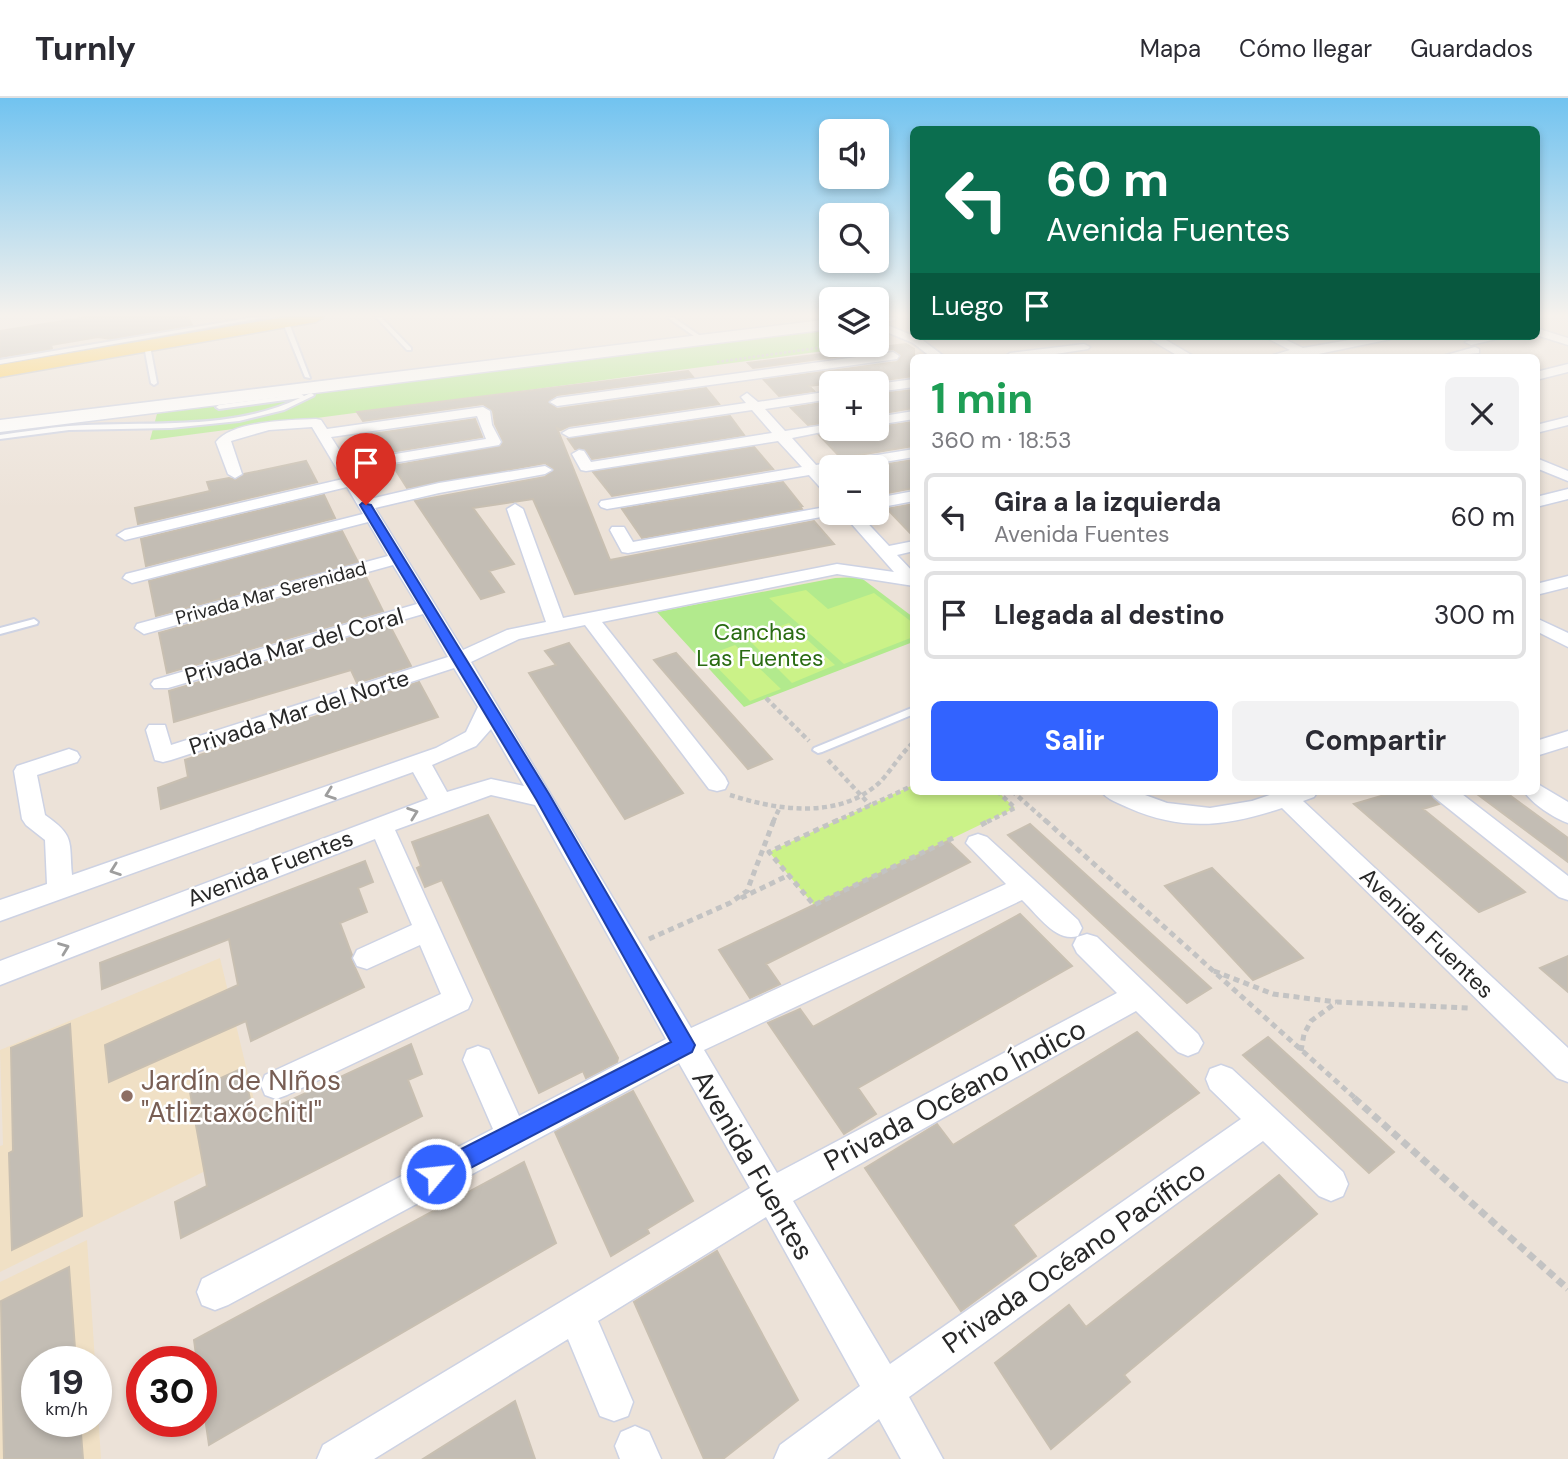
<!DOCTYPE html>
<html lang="es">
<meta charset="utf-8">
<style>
body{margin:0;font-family:"DM Sans",sans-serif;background:#f2f2f3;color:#2b2b33;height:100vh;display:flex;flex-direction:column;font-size:26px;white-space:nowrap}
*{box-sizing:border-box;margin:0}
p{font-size:23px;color:#7c7c81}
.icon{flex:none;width:38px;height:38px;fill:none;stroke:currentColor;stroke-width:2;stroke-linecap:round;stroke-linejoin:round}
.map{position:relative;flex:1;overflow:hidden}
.sheet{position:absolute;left:910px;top:256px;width:630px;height:441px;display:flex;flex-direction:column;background:#fff;border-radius:10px;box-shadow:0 4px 10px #0003}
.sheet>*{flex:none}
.guide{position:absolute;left:910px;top:28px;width:630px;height:214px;border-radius:10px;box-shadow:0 4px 10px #0003;background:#0b6e4f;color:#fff;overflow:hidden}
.buttons{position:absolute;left:819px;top:21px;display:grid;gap:14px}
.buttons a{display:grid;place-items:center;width:70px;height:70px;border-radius:10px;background:#fff;box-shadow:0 4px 10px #0003;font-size:35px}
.speed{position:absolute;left:21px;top:1248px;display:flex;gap:14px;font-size:35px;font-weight:700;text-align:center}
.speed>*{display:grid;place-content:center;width:91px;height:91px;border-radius:50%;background:#fff;box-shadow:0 4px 10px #0003;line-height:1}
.speed small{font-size:18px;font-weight:400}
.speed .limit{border:10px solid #d22;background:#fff;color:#111}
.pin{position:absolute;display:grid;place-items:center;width:60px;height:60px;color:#fff;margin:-72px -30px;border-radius:50% 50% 50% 0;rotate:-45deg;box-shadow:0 0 7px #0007}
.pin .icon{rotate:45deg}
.me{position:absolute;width:77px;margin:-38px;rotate:62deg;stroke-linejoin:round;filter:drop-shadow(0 0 5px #0008)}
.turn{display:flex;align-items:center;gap:24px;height:147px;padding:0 21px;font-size:32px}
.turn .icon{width:91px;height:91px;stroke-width:2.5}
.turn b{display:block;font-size:49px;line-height:60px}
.then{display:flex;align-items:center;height:66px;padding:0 21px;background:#0003;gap:14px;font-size:26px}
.round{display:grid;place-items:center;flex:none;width:74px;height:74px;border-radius:10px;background:#f2f2f3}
.overview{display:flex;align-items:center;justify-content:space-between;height:119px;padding:0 21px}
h1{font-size:42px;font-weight:700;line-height:52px;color:#1e9e55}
.button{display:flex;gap:14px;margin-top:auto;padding:14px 21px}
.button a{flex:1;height:80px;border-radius:10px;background:#3263ff;color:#fff;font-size:28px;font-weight:700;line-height:80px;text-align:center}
.button a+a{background:#f2f2f3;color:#2b2b33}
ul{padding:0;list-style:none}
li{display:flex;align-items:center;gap:21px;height:88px;margin:0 14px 10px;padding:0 7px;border:4px solid #e1e1e2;border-radius:10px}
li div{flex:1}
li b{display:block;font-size:26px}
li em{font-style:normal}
header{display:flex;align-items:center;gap:42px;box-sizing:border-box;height:98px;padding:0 35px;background:#fff;border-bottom:2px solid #e1e1e2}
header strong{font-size:33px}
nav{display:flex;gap:38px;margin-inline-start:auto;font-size:24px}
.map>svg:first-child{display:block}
.education{fill:#f0e0c5}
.green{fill:#b2ea8d}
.pitch{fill:#cbf288}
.building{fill:#c3bdb4;stroke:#c8bfb1;stroke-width:2}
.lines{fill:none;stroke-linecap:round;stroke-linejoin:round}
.lane-casing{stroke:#cdd2e3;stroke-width:4}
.street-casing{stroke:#cdd2e3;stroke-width:3}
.secondary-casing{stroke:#cdd2e3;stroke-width:3}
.primary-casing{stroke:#c3c3c3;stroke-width:3}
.path-far3{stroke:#c3c3c3;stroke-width:2.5;stroke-dasharray:2.5 2;stroke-linecap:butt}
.path-far2{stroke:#c3c3c3;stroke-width:4.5;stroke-dasharray:5 3.5;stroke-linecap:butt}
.path-far1{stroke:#c3c3c3;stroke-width:5;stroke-dasharray:6 4.5;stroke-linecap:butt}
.path{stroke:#c3c3c3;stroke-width:7;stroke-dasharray:8 5;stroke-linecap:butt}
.lane{fill:#fff;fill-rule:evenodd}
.street{fill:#fff;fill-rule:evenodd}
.secondary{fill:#fff;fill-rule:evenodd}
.primary{fill:#ffcb4a;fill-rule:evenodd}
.oneway{stroke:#9e9e9e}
.route{fill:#3263ff;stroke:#2040a6;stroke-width:2}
.education-dot{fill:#8d6e63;stroke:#fff;stroke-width:2.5}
.labels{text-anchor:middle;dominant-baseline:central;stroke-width:5;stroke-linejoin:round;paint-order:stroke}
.far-street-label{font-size:19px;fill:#282828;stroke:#fff}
.park-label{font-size:23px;fill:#296b12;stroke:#fff}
.street-label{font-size:23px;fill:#282828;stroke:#fff}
.near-education-label{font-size:28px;fill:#785e54;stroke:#fff;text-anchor:start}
.near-street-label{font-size:28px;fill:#282828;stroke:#fff}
</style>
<header>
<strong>Turnly</strong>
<nav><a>Mapa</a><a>Cómo llegar</a><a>Guardados</a></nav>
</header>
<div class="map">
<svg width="1568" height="1361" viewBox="0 0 1568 1361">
<rect width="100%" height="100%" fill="#ece2d8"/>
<path class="education" d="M220 860 264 1044 0 1174V1048L3 1047 0 952Z
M87 1142 95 1263 37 1264V1323H96V1284L101 1361H0V1184Z"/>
<path class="green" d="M831 231V247H869L150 342 158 312Z
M860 479 913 519V544L744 609 657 514 835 480Z"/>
<path class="pitch" d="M806 492 828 511 874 495 913 525V539L844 566 769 500Z
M789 525 835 567 792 585 747 540Z
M735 547 781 591 750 603 706 558Z
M913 687 914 693H997L1015 710 814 807 769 754Z"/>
<path class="building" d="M88 219H188L192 227 111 241 98 239 51 247 52 251 0 259V233Z
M906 246 914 251V278L877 283V279L809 288 814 293 779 298 764 282 897 264 902 257 893 251 753 270 748 265Z
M688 273 693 279 557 297 548 303 557 311 706 290 719 306 569 328 561 332 557 330 610 462 814 423 834 446 575 496 533 401 473 410 514 466 489 473 504 494 481 501 415 403 545 379 554 371 545 365 407 390 393 368 501 348 503 343 495 326 493 313 483 306 363 323 357 314Z
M914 292V310L877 316V296Z
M826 304 831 310V324L808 327 791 310Z
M730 318 744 337 592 361 586 352 575 351 568 341Z
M475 321 482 339 385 355 372 336Z
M914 324V348L841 360 819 337Z
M754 349 773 371 612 398 593 374Z
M914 362V390L877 397V369H869Z
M306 363 317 384 138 426 135 410 210 393 207 384 229 380 236 382 244 376Z
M783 384 802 408H800L802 411 642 440 622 411Z
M324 397 335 420 146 468 141 441Z
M914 406V439L887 411Z
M342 433 358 464 156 518 149 483Z
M365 477 383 513 167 575 159 535Z
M390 528 411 568 357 585 351 572 174 624 169 593Z
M569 545 683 695 625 721 529 575 556 567 545 553Z
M676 555 772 661 748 671 654 562Z
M419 584 438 619 161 711 158 690 188 679 185 662Z
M1398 693H1427L1439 706 1423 711 1525 794 1479 814 1354 706Z
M1473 693H1504L1568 740V764Z
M488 717 618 960 617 964 586 980 583 973 539 995 442 782 425 789 417 770 421 768 412 744Z
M1030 726 1211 890 1187 905 1008 737Z
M948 743 970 764 766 866 780 886 750 900 719 852Z
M365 763 373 784 358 790 367 814 340 825 352 857 351 861 364 889 251 943 246 923 109 984 105 947 238 887 229 841 102 891 100 865Z
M1212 770 1303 860 1253 882 1165 788Z
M1020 816 1072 868 858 990 876 1016 844 1036 768 925 800 911 813 929Z
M1568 858V894L1540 870Z
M70 926 82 1118 12 1152 9 1055 13 1053 11 950Z
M1137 934 1199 995 1013 1127 1036 1158 961 1213 865 1070 937 1026 953 1047Z
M1268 939 1394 1054 1369 1075 1243 957Z
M411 946 422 976 408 982 422 1018 181 1140 175 1104 207 1088 190 994 243 970 254 1019Z
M633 993 693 1103 647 1131 649 1135 611 1158 555 1034Z
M524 1064 556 1145 209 1347 201 1292V1264H197L194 1242Z
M1279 1077 1317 1116 1124 1277 1130 1284 1051 1351 995 1265 1069 1207 1086 1229Z
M717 1153 798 1302 723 1361H704L634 1204Z
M69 1169 76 1264H37V1323H80L83 1361H4L1 1203Z
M515 1303 535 1361H423Z"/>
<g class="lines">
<g class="lane-casing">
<path id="lane" d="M255 219H267L0 266V262Z
M376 219H381L411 250V252H407Z
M667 219H673L706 242 701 243Z
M286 223 289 225 310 280 305 279 283 225Z
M147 246 150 248 157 285 154 287 151 285 144 248Z
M311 295 314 297 313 298 284 312 239 323 171 330 69 332 0 341V337C23 334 46 330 69 328 146 322 229 334 300 300L219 311 216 309 219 307 301 296 304 298Z
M34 521 38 524 37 526 0 536V530Z
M914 609V616L822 654 818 655 813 652 814 650Z"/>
</g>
<g class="street-casing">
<path id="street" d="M877 223 921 241 945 259H931L913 245 877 230Z
M1536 230 1568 240V247L1536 237Z
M1144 238H1159L1195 259H1180Z
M1263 238H1278L1303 250 1372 238H1397L1391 241 1304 259H1267L1290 252Z
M1485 238H1509L1471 247 1465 244Z
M1084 246 1090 249 1088 251 1036 259H1004L1010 255Z
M1475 249 1479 251V255L1439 259Z
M893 254 899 258 897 261 557 308 550 304 557 300Z
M1568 266V274L1536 282V274Z
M914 281V289L877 294V286Z
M831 293V301L765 311 785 333 831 326V331H837L792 340 816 367 914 351V359L855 369H831V373L823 375 831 384V398L826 396 809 377 607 411 601 409 599 406 601 403 802 369 778 343 586 373 581 372 572 356 579 352 584 353 591 364 772 335 752 312 569 339 562 335 569 331 746 305 741 299 747 295 758 304Z
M483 309 490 313 492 327 501 344 499 347 352 372 370 401 439 385 545 368 552 372 545 376 439 395 375 410 463 552 507 532 546 524 507 411 515 406 523 411 563 520 837 466 894 474 842 415H858L889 448 914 443V453L897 457 914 475V488L837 476 602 524 725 679 728 685 725 691 717 693 709 691 585 527 519 541 471 564 691 930 1006 786 966 745 969 739 978 736 987 739 1078 822 1082 830 1078 838C1056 845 1037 816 1022 802L704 952 777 1075 1117 895 1077 855 1073 847 1077 839 1087 836 1097 839 1198 936 1203 945 1198 954 1188 958 1178 954 1136 913 793 1103 890 1266 1241 1021 1210 991 1206 981 1210 971 1221 967 1232 971 1343 1074 1348 1086 1343 1098 1331 1103 1319 1098 1263 1043 909 1299 943 1361H901L879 1321 827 1361H774L780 1347 860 1288 766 1119 598 1223 633 1304 628 1318 614 1323 600 1318 568 1241 374 1361H317L323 1347 750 1090 679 965 228 1207 215 1212 202 1207 197 1194 202 1181 493 1031 463 962 467 952 478 948 489 952 519 1018 666 941 535 707 491 697 395 732 472 902 468 911 287 997 276 1001 265 997 261 987 265 977 441 896 420 847 367 871 357 868 353 860 357 852 412 827 375 741 0 887V863L428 701 413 674 0 823V802L47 786 45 742 26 727 22 721 14 673 17 668 69 651 77 654 80 659 77 664 37 677 45 717C75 738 69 742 72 777L436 650 466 634 478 609 454 570 171 662 163 664 155 662 146 632 149 627H165L171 647 448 559 423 516 168 590H154L151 586 154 582 417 506 393 467 144 536 135 530 137 526 388 458 368 424 132 485 123 480 126 476 363 416 347 389 125 442 117 437 125 432 343 381 312 329 269 332 231 343 242 376 235 380 228 376 216 344C231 323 291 322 316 321L321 322 327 331ZM477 318 486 341 347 364 331 339ZM491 631 524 688 491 681 447 694 432 667 476 648Z
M914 313V321L877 327V319Z
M1568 319V327L1536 335V327Z
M1536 360 1568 373V383L1536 370Z
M1568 391V401L1536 409V399Z
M914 393V403L877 410V400Z
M831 408V415L837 416 628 455 622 454 610 432 612 429H624L633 444Z
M1568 478V489L1536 497V486Z
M1536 520 1568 535V549L1536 533Z
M1568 633V648L1536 658V643Z
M1536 685 1568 704V725C1554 720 1532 706 1524 693H1536Z
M1101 693H1134L1167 705 1210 710 1252 703 1282 693H1318L1314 699 1303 703 1568 950V984L1557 980 1282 710C1227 728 1184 734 1129 710 1119 705 1107 702 1101 693Z
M1430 693H1458L1568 778V802L1559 799 1434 699Z
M635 1328 649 1334 661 1361H620L615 1348 621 1334Z"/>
</g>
<g class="secondary-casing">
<path id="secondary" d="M877 219H897L895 222 877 226Z
M831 221V231L0 334V322Z"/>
</g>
<g class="primary-casing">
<path id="primary" d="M286 219H324L316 224 0 279V267Z"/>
</g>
<path class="path-far3" d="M717 264 839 247"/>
<path class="path-far2" d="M766 600 809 643
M828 662 870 707
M1012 693 1047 724
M730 697C777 712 838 722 879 685 892 672 900 656 914 644
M773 724 780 709
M834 724 914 687
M987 724 1015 710 997 693"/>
<path class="path-far1" d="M838 722 769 754 814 807 957 738
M1045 722 1356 1001
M981 727 990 722
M741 800 789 777
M649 841 730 805 747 793 774 722
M1214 873 1273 896 1336 904
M1301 953 1304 936 1311 923 1337 904 1469 910"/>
<path class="path" d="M1354 1000 1568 1191"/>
<use href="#lane" class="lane"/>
<use href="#street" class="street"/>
<use href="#secondary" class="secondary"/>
<use href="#primary" class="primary"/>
</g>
<defs><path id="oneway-chevron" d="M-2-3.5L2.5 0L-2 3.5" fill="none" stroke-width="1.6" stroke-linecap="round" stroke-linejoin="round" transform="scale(1.75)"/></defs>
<g class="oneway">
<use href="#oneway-chevron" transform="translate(330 696) rotate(160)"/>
<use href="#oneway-chevron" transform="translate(413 715) rotate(-20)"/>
<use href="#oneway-chevron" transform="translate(115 772) rotate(160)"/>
<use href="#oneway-chevron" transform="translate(64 850) rotate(-21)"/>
</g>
<linearGradient id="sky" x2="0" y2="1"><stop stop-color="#71c3f0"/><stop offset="0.53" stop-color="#f6f2ed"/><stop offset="1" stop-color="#f6f2ed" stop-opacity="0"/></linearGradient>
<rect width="1568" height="410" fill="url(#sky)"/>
<path class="route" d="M362 405 371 407 549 696 695 947 692 954 436 1088 428 1085 425 1076 428 1068 671 944 536 701 360 407Z"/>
<circle class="education-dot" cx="127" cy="998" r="7"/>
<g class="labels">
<g class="far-street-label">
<text transform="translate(271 495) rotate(-15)">Privada Mar Serenidad</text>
</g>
<g class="park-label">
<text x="760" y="534">Canchas<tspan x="760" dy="26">Las Fuentes</tspan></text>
</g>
<g class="street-label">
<text transform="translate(294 548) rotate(-16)">Privada Mar del Coral</text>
<text transform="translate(299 614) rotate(-18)">Privada Mar del Norte</text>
<text transform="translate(270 770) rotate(-21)">Avenida Fuentes</text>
<text transform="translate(1427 835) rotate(44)">Avenida Fuentes</text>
</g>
<g class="near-education-label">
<text x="141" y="982">Jardín de NIños<tspan x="141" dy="32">"Atliztaxóchitl"</tspan></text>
</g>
<g class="near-street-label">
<text transform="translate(955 997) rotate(-28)">Privada Océano Índico</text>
<text transform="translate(753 1067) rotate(60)">Avenida Fuentes</text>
<text transform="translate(1074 1159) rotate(-35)">Privada Océano Pacífico</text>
</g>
</g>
</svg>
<div class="buttons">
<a><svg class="icon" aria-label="sound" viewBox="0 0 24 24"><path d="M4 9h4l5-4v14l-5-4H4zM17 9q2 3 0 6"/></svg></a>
<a><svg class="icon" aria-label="search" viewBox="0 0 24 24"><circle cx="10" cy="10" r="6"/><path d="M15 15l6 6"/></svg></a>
<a><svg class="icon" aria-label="layers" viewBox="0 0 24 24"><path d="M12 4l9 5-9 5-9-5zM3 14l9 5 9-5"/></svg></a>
<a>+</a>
<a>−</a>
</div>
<div class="speed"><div>19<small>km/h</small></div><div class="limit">30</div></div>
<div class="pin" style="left:366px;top:407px;background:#d93025"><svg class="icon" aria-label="arrive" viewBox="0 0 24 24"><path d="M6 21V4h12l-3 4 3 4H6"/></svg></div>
<svg class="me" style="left:436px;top:1076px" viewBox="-20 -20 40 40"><circle r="17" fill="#3263ff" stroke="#fff" stroke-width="3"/><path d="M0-11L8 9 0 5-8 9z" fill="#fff"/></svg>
<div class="guide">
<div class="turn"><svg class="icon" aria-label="left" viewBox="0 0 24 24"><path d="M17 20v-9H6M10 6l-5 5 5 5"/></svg><div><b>60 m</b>Avenida Fuentes</div></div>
<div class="then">Luego<svg class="icon" aria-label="arrive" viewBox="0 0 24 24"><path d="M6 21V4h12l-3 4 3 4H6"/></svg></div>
</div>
<section class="sheet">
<div class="overview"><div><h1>1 min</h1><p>360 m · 18:53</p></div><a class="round"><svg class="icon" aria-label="close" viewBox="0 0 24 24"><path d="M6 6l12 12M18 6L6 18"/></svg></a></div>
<ul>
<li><svg class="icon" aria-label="left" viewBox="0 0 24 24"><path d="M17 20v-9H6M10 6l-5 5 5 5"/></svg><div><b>Gira a la izquierda</b><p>Avenida Fuentes</p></div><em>60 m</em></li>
<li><svg class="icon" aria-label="arrive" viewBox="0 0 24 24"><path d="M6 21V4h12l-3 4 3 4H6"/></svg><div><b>Llegada al destino</b></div><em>300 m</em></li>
</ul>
<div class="button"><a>Salir</a><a>Compartir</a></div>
</section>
</div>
